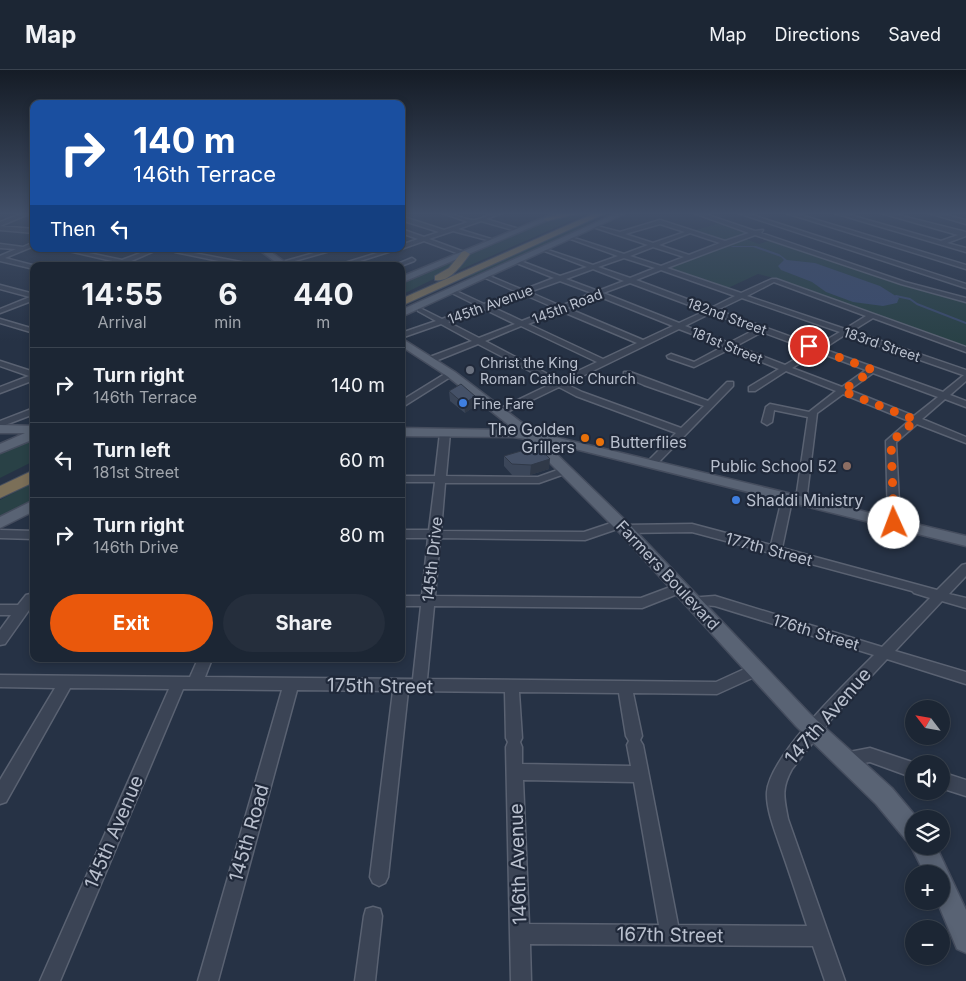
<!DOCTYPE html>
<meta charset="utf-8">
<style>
body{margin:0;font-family:Inter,sans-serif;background:#252e3c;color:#f1f3f6;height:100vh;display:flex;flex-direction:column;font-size:19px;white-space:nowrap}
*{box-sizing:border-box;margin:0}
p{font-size:16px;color:#a0a5ac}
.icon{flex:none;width:28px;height:28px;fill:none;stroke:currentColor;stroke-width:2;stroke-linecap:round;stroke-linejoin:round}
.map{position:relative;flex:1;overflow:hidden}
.drawer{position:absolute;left:30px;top:192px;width:375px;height:400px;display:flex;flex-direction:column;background:#1c2634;border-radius:10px;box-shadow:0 2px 8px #0003,0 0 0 1px #3a434f}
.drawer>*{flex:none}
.banner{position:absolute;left:30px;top:30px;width:375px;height:152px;border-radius:10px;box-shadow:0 2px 8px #0003,0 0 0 1px #3a434f;background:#1a4fa0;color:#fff;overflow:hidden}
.needle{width:32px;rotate:301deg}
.fabs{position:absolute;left:905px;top:630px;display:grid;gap:10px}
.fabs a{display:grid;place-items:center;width:45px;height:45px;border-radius:50%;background:#1c2634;box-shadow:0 2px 8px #0003,0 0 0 1px #3a434f;font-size:25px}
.pin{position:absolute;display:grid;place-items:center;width:42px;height:42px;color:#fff;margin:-21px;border:2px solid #fff;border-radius:50%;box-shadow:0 1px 5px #0007}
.me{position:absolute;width:55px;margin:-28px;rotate:358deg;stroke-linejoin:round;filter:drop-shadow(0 0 4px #0008)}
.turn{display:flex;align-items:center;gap:18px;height:105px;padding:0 20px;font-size:22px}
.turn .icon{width:65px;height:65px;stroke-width:2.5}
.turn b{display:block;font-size:35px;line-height:42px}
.then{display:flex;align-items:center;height:48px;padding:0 20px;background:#0003;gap:10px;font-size:19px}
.eta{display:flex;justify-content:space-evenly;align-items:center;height:85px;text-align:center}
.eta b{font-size:30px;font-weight:700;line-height:35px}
.action{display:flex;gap:10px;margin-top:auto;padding:10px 20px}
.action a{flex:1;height:58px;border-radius:30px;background:#ea580c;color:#fff;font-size:20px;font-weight:700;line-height:58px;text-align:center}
.action a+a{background:#252e3c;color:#f1f3f6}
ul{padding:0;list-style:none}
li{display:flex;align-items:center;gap:15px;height:75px;padding:0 20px;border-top:1px solid #3a434f}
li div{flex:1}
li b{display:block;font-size:19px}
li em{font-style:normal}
header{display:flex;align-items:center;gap:30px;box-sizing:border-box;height:70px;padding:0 25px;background:#1c2634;border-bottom:1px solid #3a434f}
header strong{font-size:24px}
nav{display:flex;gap:28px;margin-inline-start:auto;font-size:18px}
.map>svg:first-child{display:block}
.green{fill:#294146}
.water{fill:#3a4b6d}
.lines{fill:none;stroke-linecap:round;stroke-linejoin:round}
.stream{stroke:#3a4b6d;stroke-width:2}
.minor-casing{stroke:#5a6272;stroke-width:3}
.major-casing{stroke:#454d5e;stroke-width:3}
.highway-casing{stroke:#464f5f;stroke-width:2}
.minor{fill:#3b4455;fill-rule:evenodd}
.major{fill:#596374;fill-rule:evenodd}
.highway{fill:#7b6f58;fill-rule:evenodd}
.wall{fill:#3b4659}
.shaded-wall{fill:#303948}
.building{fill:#455167;stroke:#303948}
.route{stroke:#ea580c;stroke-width:9;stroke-dasharray:0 16.2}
.worship-dot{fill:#6b7280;stroke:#20293a;stroke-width:2}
.shop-dot{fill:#3f7fe0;stroke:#20293a;stroke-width:2}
.food-dot{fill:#e8710a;stroke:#20293a;stroke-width:2}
.education-dot{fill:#8d6e63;stroke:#20293a;stroke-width:2}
.labels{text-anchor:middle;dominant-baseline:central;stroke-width:4.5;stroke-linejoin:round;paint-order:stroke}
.far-street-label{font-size:14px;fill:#b9c0ce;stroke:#20293a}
.far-poi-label{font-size:14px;fill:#b9c0ce;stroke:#20293a;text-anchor:start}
.poi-label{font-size:16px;fill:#b9c0ce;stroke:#20293a;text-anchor:end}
.street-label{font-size:16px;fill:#b9c0ce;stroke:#20293a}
.near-street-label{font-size:19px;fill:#b9c0ce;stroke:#20293a}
</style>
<header>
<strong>Map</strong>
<nav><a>Map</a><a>Directions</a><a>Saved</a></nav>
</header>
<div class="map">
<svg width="966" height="911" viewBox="0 0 966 911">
<rect width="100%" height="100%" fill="#263245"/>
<path class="green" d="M580 143H589L448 205 466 186 472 183 554 148Z
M593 149H595C563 173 523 184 487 200 479 203 468 209 459 209Z
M724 152 753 162 725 171 693 161Z
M741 167 759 174 774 169 859 199 966 231V279L781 210 758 204 728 218 668 198Z
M455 190 458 191 442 205 401 225V213Z
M34 368V391L0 408V383Z
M34 412V430L0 448V430Z"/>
<path class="water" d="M733 176H756L779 184 787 190 815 193 880 216 899 228 897 233 883 236 853 232 826 222 812 212 781 200 778 196 784 190 781 187 753 177H730Z"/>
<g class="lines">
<path class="stream" d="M896 226 910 229 917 234 966 253"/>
<g class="minor-casing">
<path id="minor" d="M23 143H31L0 156V152Z
M443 143C453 143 467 151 475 150 484 148 492 143 502 143L486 149 519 159 516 161 481 151 458 159 491 169V171L453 161 429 169 467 183 468 184 465 186 424 171 401 179V175L418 169 401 163V159L424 167 439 162 401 150V146L444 160 468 152Z
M694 143H702L755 161 763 160 761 163 905 212 966 228V232L901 214 755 165 667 198 741 223 772 209H776L966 277V282L873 248 852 261 966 300V311L950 325 966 331V337L945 329 922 349 966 367V373L917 354 896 372 900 453 894 457 890 456 888 453 886 371 909 351 843 324 817 343 807 424 791 435 782 478 937 520 962 495 966 494V506L949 524 966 528V538L942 531 895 581 966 602V614L887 589 833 647 792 699C781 719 784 728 788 749L845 911H825L813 876 530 874 531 911H511L506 677 508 672 506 668 505 622 408 621 388 807 385 813 379 816 373 813 370 807 393 621 297 620 218 911H198L282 620 183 619 60 911H40L169 619 70 618 6 732 0 734V710L55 618 0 617V605L190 607 198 589H212L205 607 413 609 421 536H401V526H422L428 468H401V460H429L435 412H401V406H435L440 363 445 360 450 363 446 406 538 407 566 397 571 400 570 402 539 413H445L441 461 584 462 620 450 624 451 625 455 692 454 771 475 781 433 797 422 808 347 774 340 772 352 767 355 762 352 766 337 770 334 809 342 836 321 786 301 755 321H749V317L779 299 730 279 694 297 668 288 667 286 671 284 694 292 724 276 679 259 566 314 582 322 681 358 704 336 644 315 624 306V302H630L708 331 727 312H733V316L656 395 652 396 647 393 648 391 676 363 576 326 559 317 503 344H497V340L553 313 478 274 433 292H427V288L472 271 441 254 401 268V263L436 251 418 241V239H422L442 249 478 236 450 222V220H454L484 234 517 222 483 207V205H487L523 220 554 208 514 192V190H518L560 206 587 197 542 180V178L593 195 618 186 568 168V166L624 184 648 175 593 157V155L620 162 660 150 725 171 749 163ZM660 154 685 162 653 173 625 164ZM690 163 720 173 689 185 659 175ZM653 177 684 187 661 196 630 186ZM624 188 655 198 630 208 598 197ZM593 199 624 211 598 221 566 209ZM661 200 735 226 711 238 636 210ZM560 211 592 223 561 236 529 222ZM774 212 866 246 845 259 747 226ZM630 213 705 241 679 253 603 223ZM523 224 555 238 522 251 490 236ZM598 226 673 256 643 270 567 238ZM742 228 840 262 816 276 717 240ZM484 239 515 254 479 268 448 252ZM561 241 637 273 603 289 528 254ZM711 243 756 259 729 273 685 256ZM521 256 597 292 559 310 485 271ZM762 262 811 280 785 295 736 276ZM846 264 963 305H964L943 322 823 279ZM818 282 866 300 842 317 792 298ZM873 303 938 327 914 346 849 320ZM620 458 621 462 625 463 692 462 912 521 914 523 930 528 882 577 715 526 689 528 687 531 689 534 715 536 874 585C847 612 770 685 767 722 766 738 774 758 779 773 789 801 798 829 807 856L678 855 643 675 640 670 642 666 633 623 717 624 761 604 763 600 761 596 756 594 751 596 716 612 427 609 434 536 642 538 685 521 687 518 685 515 681 513 641 528 435 526 440 468 585 470ZM519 622 619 623 626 666 629 671 627 675 631 696 522 694V677L520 672 522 668ZM523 710 634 712 659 855 529 854Z
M738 143H746L966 214V218Z
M786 143H794L966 195V199Z
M834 143H843L941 171 958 165 881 143H890L966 162V166L947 173 966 178V182Z
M929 143H938L966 150V154Z
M0 156 34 159V163L0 160Z
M34 172V176L5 188 36 196H34V199L0 191V186L16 179 0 178V174L23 177Z
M60 179H70L122 190 151 179H159L129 192 144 196H134Z
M173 179 251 194 254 196H243L175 182 173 181Z
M272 179H281L267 184 264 182Z
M328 179H337L277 196H268Z
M390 179H398L344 196H335Z
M412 188 415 190 414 191 401 196H393Z
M0 215 34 224V230L0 243V239L30 227 0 219Z
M0 249 34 259V263L0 253Z
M0 291 34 302V310L0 323V317L29 306 0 296Z
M448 302H451L455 304 401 338V331Z
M34 338V344L0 357V351Z
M0 460 34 461V469L0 468Z
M34 523V533L5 574 0 575V560L11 545H0V535H18L26 525Z
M870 678 918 694H914V708L870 692 845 696 839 694 837 689 839 684Z
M941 702 966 710V726L941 718Z
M373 837 380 839 382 846 375 911H355L364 846 366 839Z"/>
</g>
<g class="major-casing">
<path id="major" d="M555 143H564L401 213V207Z
M617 143H626L401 247V240Z
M258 179H267L290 196H281Z
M401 268 455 302 534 362 966 466V476L543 371 630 455 810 644 892 718 918 749H914V776H936L966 840V883L957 879 937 831H941V804H925L911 776 913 773 906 770 876 734 796 656 620 463 526 369 513 367 401 366V358L515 360 447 306 401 276Z
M0 355 34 356V369L0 383V374L25 363H0Z
M34 430V441L0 458V447Z"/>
</g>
<g class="highway-casing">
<path id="highway" d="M564 143H580L547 151 543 149Z
M595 143H606L401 236V229Z
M465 181 470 184C462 194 450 213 435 210V206L449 198 462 182Z
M34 400V412L0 428V416Z"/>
</g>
<use href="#minor" class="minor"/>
<use href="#major" class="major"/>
<use href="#highway" class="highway"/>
</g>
<path class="wall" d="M449 321 475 326V336L465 343 450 331Z
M504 386 549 399 530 405H512L504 396Z"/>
<path class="shaded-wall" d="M475 326V336L465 343 464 334Z
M550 389 549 399 530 405 531 395Z"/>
<path class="building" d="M461 314 475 326 464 334 449 321Z
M538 376 550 389 531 395 512 394 504 386Z"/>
<linearGradient id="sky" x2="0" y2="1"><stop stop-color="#151c26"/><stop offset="0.53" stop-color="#414f68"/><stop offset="1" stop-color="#414f68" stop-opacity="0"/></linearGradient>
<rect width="966" height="271" fill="url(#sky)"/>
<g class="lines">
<path class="route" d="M809 276 873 300 842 321 916 350 891 372 894 453"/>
</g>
<circle class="worship-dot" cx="470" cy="300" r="5"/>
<g class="shop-dot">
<circle cx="463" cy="333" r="5"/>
<circle cx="736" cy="430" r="5"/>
</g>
<g class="food-dot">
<circle cx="585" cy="368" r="5"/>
<circle cx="600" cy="372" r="5"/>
</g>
<circle class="education-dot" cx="847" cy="396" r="5"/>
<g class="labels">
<g class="far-street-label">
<text transform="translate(490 234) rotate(-20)">145th Avenue</text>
<text transform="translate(567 236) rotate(-21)">145th Road</text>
<text transform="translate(727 246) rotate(20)">182nd Street</text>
<text transform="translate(882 274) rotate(19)">183rd Street</text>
<text transform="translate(727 275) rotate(22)">181st Street</text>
</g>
<g class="far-poi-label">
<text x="480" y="292">Christ the King<tspan x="480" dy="16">Roman Catholic Church</tspan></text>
<text x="473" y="333">Fine Fare</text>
</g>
<g class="poi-label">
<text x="575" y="359">The Golden<tspan x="575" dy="18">Grillers</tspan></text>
<text x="610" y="372" text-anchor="start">Butterflies</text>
<text x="837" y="396">Public School 52</text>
<text x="746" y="430" text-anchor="start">Shaddi Ministry</text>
</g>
<g class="street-label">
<text transform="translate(769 479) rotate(15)">177th Street</text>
<text transform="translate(432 489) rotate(-84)">145th Drive</text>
<text transform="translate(668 505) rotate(47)">Farmers Boulevard</text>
<text transform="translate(816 562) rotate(17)">176th Street</text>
</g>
<g class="near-street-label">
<text transform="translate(380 616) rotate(1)">175th Street</text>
<text transform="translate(828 646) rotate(-49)">147th Avenue</text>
<text transform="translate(114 762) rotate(-67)">145th Avenue</text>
<text transform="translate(249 763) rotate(-74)">145th Road</text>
<text transform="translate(518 794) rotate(-92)">146th Avenue</text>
<text transform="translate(670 865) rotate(1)">167th Street</text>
</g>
</g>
</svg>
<div class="fabs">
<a><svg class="needle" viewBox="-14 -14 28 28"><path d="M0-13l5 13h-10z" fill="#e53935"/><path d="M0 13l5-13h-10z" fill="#a0a5ac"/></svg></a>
<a><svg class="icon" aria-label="sound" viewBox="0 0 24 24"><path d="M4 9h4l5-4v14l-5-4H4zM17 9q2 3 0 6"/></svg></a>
<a><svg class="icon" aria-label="layers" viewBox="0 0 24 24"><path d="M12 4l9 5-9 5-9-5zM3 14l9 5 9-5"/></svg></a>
<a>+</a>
<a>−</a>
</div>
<div class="pin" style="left:809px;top:276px;background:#d93025"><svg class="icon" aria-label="arrive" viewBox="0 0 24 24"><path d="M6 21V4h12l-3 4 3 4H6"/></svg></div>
<svg class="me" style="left:894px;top:453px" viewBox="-20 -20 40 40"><circle r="19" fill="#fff"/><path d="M0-13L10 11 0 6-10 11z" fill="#ea580c"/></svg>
<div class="banner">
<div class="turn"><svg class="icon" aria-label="right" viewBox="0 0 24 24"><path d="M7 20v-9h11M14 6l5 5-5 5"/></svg><div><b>140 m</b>146th Terrace</div></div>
<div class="then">Then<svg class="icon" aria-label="left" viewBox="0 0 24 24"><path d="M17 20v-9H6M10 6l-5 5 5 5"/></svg></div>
</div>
<section class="drawer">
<div class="eta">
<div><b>14:55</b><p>Arrival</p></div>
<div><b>6</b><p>min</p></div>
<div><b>440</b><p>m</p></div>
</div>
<ul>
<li><svg class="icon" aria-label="right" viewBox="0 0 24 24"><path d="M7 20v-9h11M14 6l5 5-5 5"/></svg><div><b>Turn right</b><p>146th Terrace</p></div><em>140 m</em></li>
<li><svg class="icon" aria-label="left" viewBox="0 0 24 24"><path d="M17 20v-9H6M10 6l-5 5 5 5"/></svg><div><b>Turn left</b><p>181st Street</p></div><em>60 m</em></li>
<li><svg class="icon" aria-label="right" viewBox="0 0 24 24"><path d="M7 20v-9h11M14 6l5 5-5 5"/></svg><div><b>Turn right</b><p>146th Drive</p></div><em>80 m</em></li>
</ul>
<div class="action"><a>Exit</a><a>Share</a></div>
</section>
</div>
